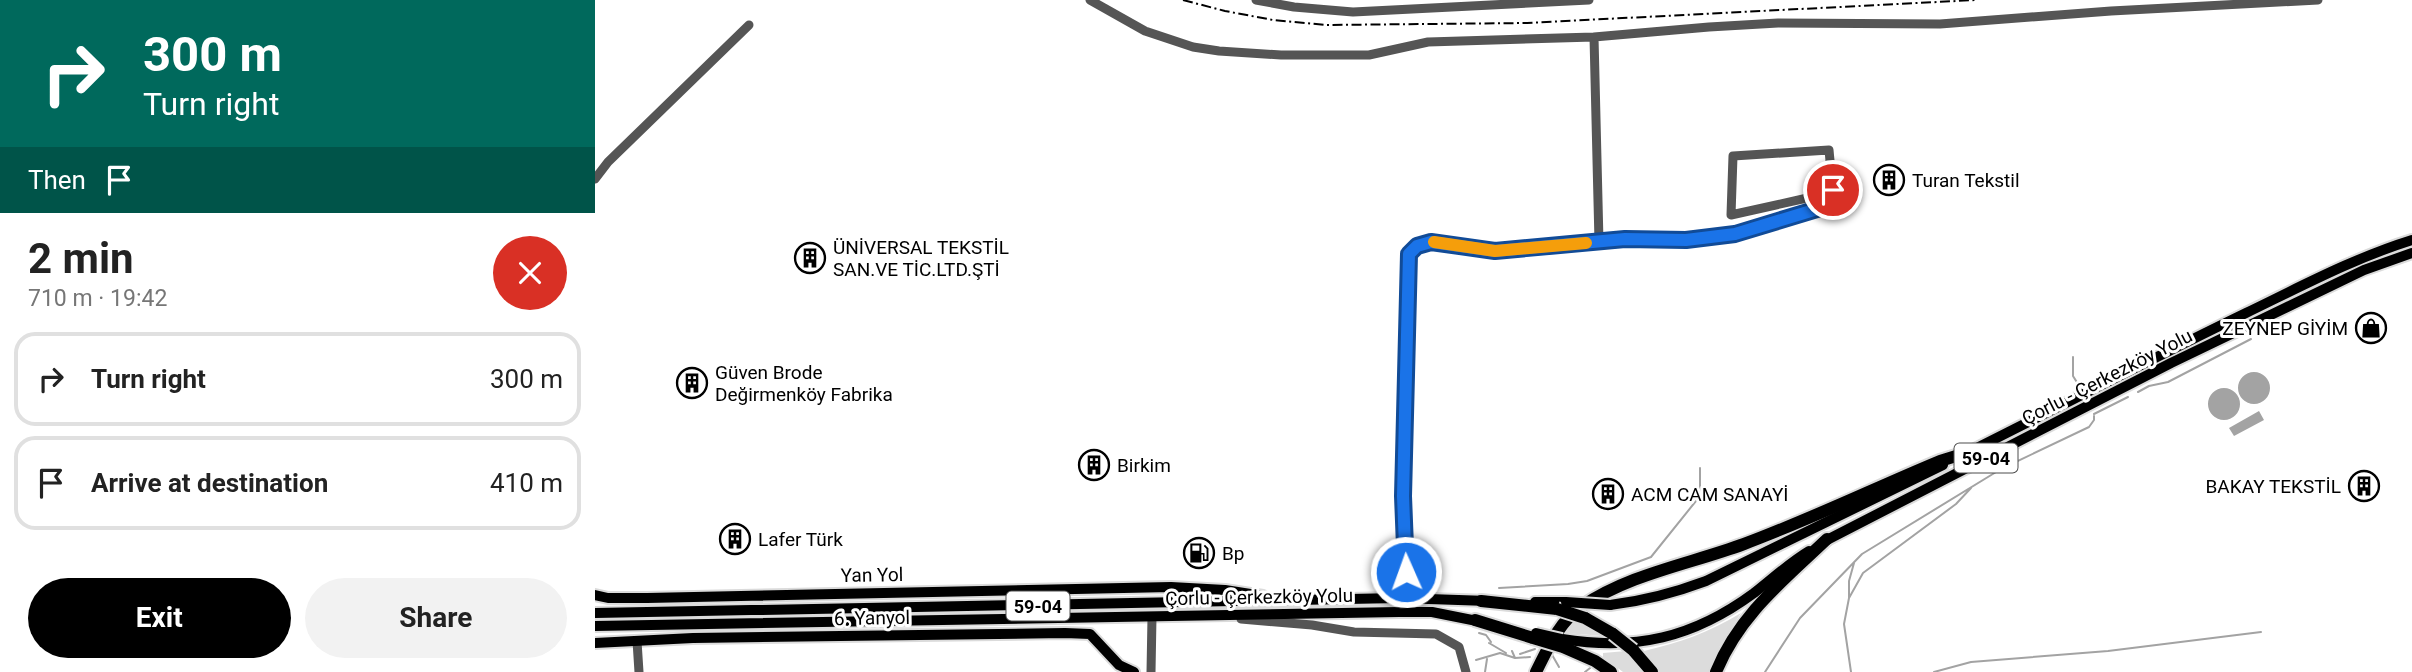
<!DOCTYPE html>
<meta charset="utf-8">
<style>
body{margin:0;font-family:Roboto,sans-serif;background:#f2f2f2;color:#222;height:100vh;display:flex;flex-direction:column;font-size:26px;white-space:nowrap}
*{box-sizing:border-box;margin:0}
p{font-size:23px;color:#767676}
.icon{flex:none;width:38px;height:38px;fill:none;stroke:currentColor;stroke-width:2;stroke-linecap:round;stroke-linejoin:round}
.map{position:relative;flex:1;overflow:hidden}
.drawer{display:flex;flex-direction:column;background:#fff;width:595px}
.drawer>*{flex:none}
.banner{background:#00695c;color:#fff;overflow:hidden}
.pin{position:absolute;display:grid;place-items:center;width:60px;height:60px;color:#fff;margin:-30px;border:4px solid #fff;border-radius:50%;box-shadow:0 2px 7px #0007}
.me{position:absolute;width:77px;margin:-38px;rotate:358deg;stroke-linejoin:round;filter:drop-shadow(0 0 5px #0008)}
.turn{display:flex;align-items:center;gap:24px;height:147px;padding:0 28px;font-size:32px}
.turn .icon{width:91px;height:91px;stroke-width:2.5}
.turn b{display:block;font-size:49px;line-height:60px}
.then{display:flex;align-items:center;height:66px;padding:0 28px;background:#0003;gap:14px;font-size:26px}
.round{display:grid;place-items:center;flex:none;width:74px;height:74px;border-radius:37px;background:#f2f2f2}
.summary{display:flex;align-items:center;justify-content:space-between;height:119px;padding:0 28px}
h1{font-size:42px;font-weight:700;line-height:52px}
.primary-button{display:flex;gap:14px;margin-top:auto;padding:14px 28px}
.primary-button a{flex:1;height:80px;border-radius:42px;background:#000;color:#fff;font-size:28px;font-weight:700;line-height:80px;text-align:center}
.primary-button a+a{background:#f2f2f2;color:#222}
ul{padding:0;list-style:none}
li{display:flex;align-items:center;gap:21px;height:94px;margin:0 14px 10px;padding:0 14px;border:4px solid #e0e0e0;border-radius:21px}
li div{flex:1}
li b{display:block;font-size:26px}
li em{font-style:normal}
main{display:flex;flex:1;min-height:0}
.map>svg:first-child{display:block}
.green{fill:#dcdcdc}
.water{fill:#a3a3a3}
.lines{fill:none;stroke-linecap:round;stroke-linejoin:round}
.stream{stroke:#a3a3a3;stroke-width:2}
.major-casing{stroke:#dbdbdb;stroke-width:14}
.highway-casing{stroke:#dbdbdb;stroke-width:16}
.minor{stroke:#555;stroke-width:9}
.major{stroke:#000;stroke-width:10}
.highway{stroke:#000;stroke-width:12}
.rail{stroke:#000;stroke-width:2;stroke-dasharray:10 3.5 2 3.5;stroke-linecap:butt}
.major-bridge-casing{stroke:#dbdbdb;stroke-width:14;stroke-linecap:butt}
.highway-bridge-casing{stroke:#dbdbdb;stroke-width:16;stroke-linecap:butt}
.major-bridge{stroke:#000;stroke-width:10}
.highway-bridge{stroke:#000;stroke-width:12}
.route-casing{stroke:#114b97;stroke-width:18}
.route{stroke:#1a73e8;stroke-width:12}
.slow{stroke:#f59e0b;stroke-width:12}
.labels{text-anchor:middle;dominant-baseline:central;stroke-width:6;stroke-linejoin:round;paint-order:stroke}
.shield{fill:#fff;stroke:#4c4c4c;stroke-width:2}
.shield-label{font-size:18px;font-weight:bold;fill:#000}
.poi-label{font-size:19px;fill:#000;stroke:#fff;text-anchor:start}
.street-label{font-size:19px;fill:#000;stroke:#fff}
</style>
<main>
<section class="drawer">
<div class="banner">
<div class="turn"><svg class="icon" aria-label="right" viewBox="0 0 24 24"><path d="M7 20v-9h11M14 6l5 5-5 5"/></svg><div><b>300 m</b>Turn right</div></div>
<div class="then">Then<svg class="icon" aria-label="arrive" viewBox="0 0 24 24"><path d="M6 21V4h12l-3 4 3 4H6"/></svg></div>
</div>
<div class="summary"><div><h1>2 min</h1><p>710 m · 19:42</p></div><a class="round" style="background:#d93025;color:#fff"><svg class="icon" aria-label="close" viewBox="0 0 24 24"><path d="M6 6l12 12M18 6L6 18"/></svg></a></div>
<ul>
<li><svg class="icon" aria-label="right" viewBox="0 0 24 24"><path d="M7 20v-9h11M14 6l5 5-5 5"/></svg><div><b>Turn right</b></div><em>300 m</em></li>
<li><svg class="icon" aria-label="arrive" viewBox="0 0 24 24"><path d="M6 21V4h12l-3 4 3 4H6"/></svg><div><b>Arrive at destination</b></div><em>410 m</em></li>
</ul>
<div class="primary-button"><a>Exit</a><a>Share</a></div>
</section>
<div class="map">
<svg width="1817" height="672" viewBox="0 0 1817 672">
<rect width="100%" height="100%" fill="#fff"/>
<path class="green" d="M1146 613 1125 646 1115 672H1065L1049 651C1084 643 1115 632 1146 613Z
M980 620 994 626 1009 636 969 633Z
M1031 651 1049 672H1028L1008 657V653Z"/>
<path class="water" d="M1643 388a16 16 0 1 1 32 0a16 16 0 1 1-32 0Z
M1613 404a16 16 0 1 1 32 0a16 16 0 1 1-32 0Z
M1664 411 1669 420 1639 436 1634 428Z"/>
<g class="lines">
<path class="stream" d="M1478 357V376L1483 384
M1543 392 1554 386 1573 382 1656 339
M1499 414 1533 397
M904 588 973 584 992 581 1056 557 1105 496V468
M1254 598 1268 573 1361 504 1376 488
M884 633 891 635 896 642
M894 643 911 653
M917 651 920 658 935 657
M956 653 964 667
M925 654 940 649
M881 660 905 653 920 658
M890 672 892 659
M990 672 995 668
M1170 672 1205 618 1267 554 1406 469 1494 427 1499 420V416
M1256 672 1249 624 1254 598V581L1259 563
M1339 672 1376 662 1513 651 1666 632"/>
<g class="major-casing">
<path id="major" d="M1368 455C1462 408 1556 359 1651 313 1705 287 1759 258 1817 240
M1228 542 1576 363 1769 270 1817 253
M0 595 13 598H52L576 587 630 590 668 596
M940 602H971
M1015 605C1049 601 1079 593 1111 581L1348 465
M0 613 804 598 893 601
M0 626 804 612H837L887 622
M967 639C1040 651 1098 638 1159 593 1177 579 1194 563 1214 551
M0 643 98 638 470 633 495 634 524 665 539 672"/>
</g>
<g class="highway-casing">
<path id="highway" d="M886 601 962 609
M990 618 1018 634
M880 620 938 638
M968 647 1000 661 1016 672
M1038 650 1057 672
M941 672C953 648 964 622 986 607 1034 574 1095 564 1149 544 1216 519 1280 488 1345 461L1374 452
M1121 672C1144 615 1189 580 1232 539"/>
</g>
<path class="minor" d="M495 0 550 31 598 47 624 51 686 55H774L833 42 999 37 1004 242
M661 0 699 7 758 12 994 0
M999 37 1114 27 1183 23 1345 24 1516 11 1723 0
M0 179 13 162 154 25
M812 598 808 496 814 254 822 246 836 242 899 251 1029 239 1091 240 1140 234 1239 204 1234 150 1138 156 1136 215 1230 194 1238 189
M646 619 717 625 759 632 841 634 864 647 871 672
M42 641 44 672
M556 672 557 617"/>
<use href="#major" class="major"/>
<use href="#highway" class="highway"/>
<path class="rail" d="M588 0 630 11 678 20 732 25 932 23 1381 0"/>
<g class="major-bridge-casing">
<path id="major-bridge" d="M971 602 1015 605
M941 633 967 639"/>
</g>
<g class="highway-bridge-casing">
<path id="highway-bridge" d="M962 609 990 618
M1018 634 1038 650
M938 638 968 647"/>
</g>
<use href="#major-bridge" class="major-bridge"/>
<use href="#highway-bridge" class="highway-bridge"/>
</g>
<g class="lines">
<g class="route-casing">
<path id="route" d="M811 572 808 496 814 254 822 246 836 242 900 251 1030 239 1091 240 1140 234 1239 204 1238 190"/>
</g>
<use href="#route" class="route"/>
<path class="slow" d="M839 242 900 251 991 243"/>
</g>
<defs>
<g id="building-ring" transform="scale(1.575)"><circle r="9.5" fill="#fff" stroke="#000" stroke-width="1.5"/><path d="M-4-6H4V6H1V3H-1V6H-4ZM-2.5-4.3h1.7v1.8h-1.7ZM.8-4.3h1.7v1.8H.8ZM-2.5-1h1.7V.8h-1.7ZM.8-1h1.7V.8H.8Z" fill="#000"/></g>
<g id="shop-ring" transform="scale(1.575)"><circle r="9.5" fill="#fff" stroke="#000" stroke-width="1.5"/><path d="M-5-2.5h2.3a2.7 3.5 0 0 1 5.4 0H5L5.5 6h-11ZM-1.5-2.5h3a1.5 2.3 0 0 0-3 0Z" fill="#000"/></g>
<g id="fuel-ring" transform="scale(1.575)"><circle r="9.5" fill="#fff" stroke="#000" stroke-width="1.5"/><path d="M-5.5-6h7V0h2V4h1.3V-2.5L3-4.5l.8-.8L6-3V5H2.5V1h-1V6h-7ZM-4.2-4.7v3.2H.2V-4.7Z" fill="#000"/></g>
</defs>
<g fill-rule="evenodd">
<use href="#building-ring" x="1294" y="180"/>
<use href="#building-ring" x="215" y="258"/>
<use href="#shop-ring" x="1776" y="328"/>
<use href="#building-ring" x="97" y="383"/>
<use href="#building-ring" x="499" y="465"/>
<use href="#building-ring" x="1769" y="486"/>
<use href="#building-ring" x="1013" y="494"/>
<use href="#building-ring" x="140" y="539"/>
<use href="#fuel-ring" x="604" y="553"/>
</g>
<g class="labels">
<g class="shield">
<rect x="1359.5" y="443.5" width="63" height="29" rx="5"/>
<rect x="411.5" y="591.5" width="63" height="29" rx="5"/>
</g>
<g class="shield-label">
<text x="1391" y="458">59-04</text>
<text x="443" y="606">59-04</text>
</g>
<g class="poi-label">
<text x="1317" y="180">Turan Tekstil</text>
<text x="238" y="247">ÜNİVERSAL TEKSTİL<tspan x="238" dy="22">SAN.VE TİC.LTD.ŞTİ</tspan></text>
<text x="1753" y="328" text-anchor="end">ZEYNEP GİYİM</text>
<text x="120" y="372">Güven Brode<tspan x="120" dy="22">Değirmenköy Fabrika</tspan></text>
<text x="522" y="465">Birkim</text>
<text x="1746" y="486" text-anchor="end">BAKAY TEKSTİL</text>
<text x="1036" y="494">ACM CAM SANAYİ</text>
<text x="163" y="539">Lafer Türk</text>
<text x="627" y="553">Bp</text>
</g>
<g class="street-label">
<text transform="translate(1512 377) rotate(-27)">Çorlu - Çerkezköy Yolu</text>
<text transform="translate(277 575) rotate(-1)">Yan Yol</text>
<text transform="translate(664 597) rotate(-1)">Çorlu - Çerkezköy Yolu</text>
<text transform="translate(277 618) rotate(-1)">6. Yanyol</text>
</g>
</g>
</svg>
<div class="pin" style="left:1238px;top:190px;background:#d93025"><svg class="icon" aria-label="arrive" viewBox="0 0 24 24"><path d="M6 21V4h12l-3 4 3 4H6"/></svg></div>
<svg class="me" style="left:811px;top:572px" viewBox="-20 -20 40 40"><circle r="17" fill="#1a73e8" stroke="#fff" stroke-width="3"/><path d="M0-11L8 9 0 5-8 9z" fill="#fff"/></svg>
</div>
</main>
